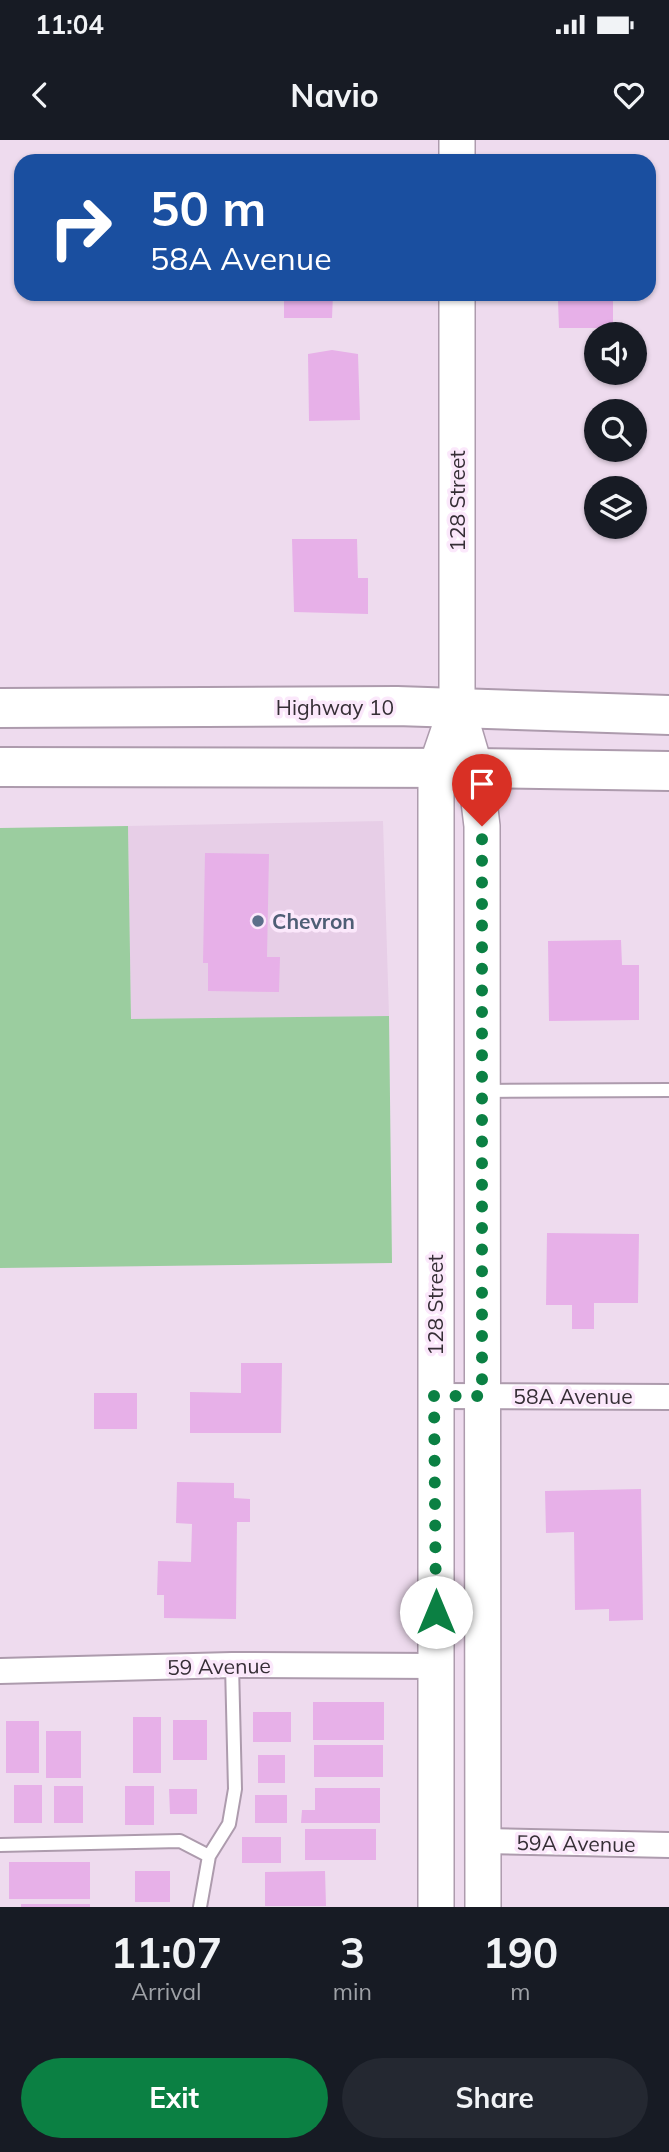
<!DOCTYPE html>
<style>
body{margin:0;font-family:Mulish,sans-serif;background:#242831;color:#f1f3f6;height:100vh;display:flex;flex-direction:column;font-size:26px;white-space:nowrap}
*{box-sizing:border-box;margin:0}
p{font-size:23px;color:#9ea1a6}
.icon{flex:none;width:38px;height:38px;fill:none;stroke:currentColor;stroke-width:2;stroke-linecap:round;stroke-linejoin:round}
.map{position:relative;height:1767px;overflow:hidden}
.side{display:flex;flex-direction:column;background:#171b24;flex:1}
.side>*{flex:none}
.guide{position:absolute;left:14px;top:14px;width:642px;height:147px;border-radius:21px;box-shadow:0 2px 5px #0004;background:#1a4fa0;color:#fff;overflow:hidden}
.controls{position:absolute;left:584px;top:182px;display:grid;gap:14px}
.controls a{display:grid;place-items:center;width:63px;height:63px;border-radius:50%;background:#171b24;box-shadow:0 2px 5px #0004;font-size:35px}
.pin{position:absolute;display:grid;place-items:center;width:60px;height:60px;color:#fff;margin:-72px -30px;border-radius:50% 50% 50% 0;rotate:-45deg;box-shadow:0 0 7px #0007}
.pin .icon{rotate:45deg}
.me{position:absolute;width:77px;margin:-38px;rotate:0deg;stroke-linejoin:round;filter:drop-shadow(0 0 5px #0008)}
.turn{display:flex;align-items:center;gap:24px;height:147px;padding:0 21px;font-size:32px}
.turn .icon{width:91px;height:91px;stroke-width:2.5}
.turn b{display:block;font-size:49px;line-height:60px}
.eta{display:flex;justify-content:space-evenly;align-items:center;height:119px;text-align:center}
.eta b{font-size:42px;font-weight:700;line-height:49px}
.button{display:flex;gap:14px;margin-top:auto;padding:14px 21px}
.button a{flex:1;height:80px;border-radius:42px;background:#0b8043;color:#fff;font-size:28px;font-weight:700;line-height:80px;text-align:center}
.button a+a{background:#242831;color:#f1f3f6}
.status{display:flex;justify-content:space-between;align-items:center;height:49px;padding:0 35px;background:#171b24;direction:ltr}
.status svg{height:19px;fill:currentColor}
header{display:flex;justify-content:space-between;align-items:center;height:91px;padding:0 21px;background:#171b24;font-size:32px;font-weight:700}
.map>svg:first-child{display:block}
.built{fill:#e7cee7}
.green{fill:#9bcd9f}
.building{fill:#e7b0e8}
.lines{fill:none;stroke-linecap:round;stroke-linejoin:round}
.lane-casing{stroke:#ad9bad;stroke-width:16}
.street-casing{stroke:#ad9bad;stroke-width:28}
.secondary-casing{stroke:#ad9bad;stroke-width:38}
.highway-casing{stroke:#ad9bad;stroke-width:42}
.lane{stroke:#fff;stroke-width:12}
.street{stroke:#fff;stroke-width:24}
.secondary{stroke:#fff;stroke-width:35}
.highway{stroke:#fff;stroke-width:38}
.route{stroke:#0b8043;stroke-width:12;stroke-dasharray:0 21.6}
.service-dot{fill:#5c6f8a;stroke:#fbe8fb;stroke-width:2.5}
.labels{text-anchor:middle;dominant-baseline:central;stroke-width:7;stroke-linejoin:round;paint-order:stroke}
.street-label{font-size:21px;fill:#352e35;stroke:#fbe8fb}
.service-label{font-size:21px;font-weight:bold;fill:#4e5e75;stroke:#fbe8fb;text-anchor:start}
</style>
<div class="status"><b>11:04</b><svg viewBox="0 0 49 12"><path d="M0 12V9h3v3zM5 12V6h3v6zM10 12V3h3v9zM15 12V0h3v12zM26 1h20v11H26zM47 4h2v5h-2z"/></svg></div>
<header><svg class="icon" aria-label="back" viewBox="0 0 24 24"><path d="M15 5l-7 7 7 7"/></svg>Navio<svg class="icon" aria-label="heart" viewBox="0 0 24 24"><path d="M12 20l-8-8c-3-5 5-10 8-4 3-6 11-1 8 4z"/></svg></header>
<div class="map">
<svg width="669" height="1767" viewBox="0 0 669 1767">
<rect width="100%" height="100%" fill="#eedbee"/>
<path class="built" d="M383 681 389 876 131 880 128 686Z"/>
<path class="green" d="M128 686 131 879 389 876 392 1123 0 1128V688Z"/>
<path class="building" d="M284 154H333L332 178H284Z
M567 154H613V188H559L558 161 567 160Z
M332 210 358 214 360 280 309 281 308 214Z
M292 399H357L358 438H368V474L294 472Z
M205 713 269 714 267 817H280L279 852 208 851V823H203Z
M621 800 622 825H639V880L549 881 548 801Z
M547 1093 639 1094 638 1163H594V1189H572V1165H546Z
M241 1223H282L281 1293H190V1252L241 1253Z
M94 1253H137V1289H94Z
M177 1342 234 1343V1358L250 1359V1382H237L236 1479 164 1478V1455H157L158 1421 191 1422 192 1384 176 1383Z
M641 1349 643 1480 609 1481V1469L575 1470 574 1392 546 1393 545 1351Z
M313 1562H384V1600H313Z
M253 1572H291V1602H253Z
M133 1577H161V1633H133Z
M173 1580H207V1620H173Z
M6 1581H39V1633H6Z
M46 1591H81V1638H46Z
M314 1605H383V1637H314Z
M258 1615H285V1643H258Z
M14 1645H42V1683H14Z
M54 1646H83V1683H54Z
M125 1646H154V1685H125Z
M315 1648H380V1683H301L302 1670H315Z
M169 1649H197V1674H170Z
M255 1655H287V1683H255Z
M305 1689H376V1720H305Z
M242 1697H281V1723H242Z
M9 1722H90V1759H9Z
M135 1731H170V1762H135Z
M325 1731 326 1766H265V1732Z
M21 1764H90V1767H21Z"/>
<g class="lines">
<g class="lane-casing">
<path id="lane" d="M484 951 669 950
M0 1705 180 1701 209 1716
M200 1767 209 1716 229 1684 235 1649 232 1525"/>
</g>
<g class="street-casing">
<path id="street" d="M434 1256 669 1257
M0 1531 232 1525 437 1526
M483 1701 669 1705"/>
</g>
<g class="secondary-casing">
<path id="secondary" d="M457 21V0
M457 154V567L475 628 482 686 483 1767
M436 1767V628L457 567"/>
</g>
<g class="highway-casing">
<path id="highway" d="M0 568 397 566 669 575
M0 627 475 628 669 631"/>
</g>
<use href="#lane" class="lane"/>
<use href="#street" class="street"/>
<use href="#secondary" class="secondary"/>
<use href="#highway" class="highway"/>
</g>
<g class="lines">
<path class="route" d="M436 1472 434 1256H482V686"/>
</g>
<circle class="service-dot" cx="258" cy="781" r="7"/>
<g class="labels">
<g class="street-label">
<text transform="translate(457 361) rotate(-90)">128 Street</text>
<text x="335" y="567">Highway 10</text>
<text transform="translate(435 1165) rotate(-90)">128 Street</text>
<text x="573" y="1256">58A Avenue</text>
<text transform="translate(219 1526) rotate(-1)">59 Avenue</text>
<text transform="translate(576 1703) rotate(1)">59A Avenue</text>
</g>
<g class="service-label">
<text x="272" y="781">Chevron</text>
</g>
</g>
</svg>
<div class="controls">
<a><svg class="icon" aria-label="sound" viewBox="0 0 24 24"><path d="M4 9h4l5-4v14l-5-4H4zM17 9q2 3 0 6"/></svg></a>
<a><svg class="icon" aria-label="search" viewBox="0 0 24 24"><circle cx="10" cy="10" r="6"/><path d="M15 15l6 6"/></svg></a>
<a><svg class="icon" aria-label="layers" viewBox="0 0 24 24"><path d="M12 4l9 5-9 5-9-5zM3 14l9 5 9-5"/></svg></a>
</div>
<div class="pin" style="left:482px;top:686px;background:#d93025"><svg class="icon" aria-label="arrive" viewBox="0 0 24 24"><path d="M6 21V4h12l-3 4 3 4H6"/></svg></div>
<svg class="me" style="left:436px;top:1472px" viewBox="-20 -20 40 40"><circle r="19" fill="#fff"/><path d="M0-13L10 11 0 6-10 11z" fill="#0b8043"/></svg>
<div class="guide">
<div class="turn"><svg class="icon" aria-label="right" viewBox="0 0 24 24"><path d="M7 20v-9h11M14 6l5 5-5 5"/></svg><div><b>50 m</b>58A Avenue</div></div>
</div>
</div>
<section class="side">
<div class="eta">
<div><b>11:07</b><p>Arrival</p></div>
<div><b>3</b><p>min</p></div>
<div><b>190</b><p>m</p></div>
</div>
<div class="button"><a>Exit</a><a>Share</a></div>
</section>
